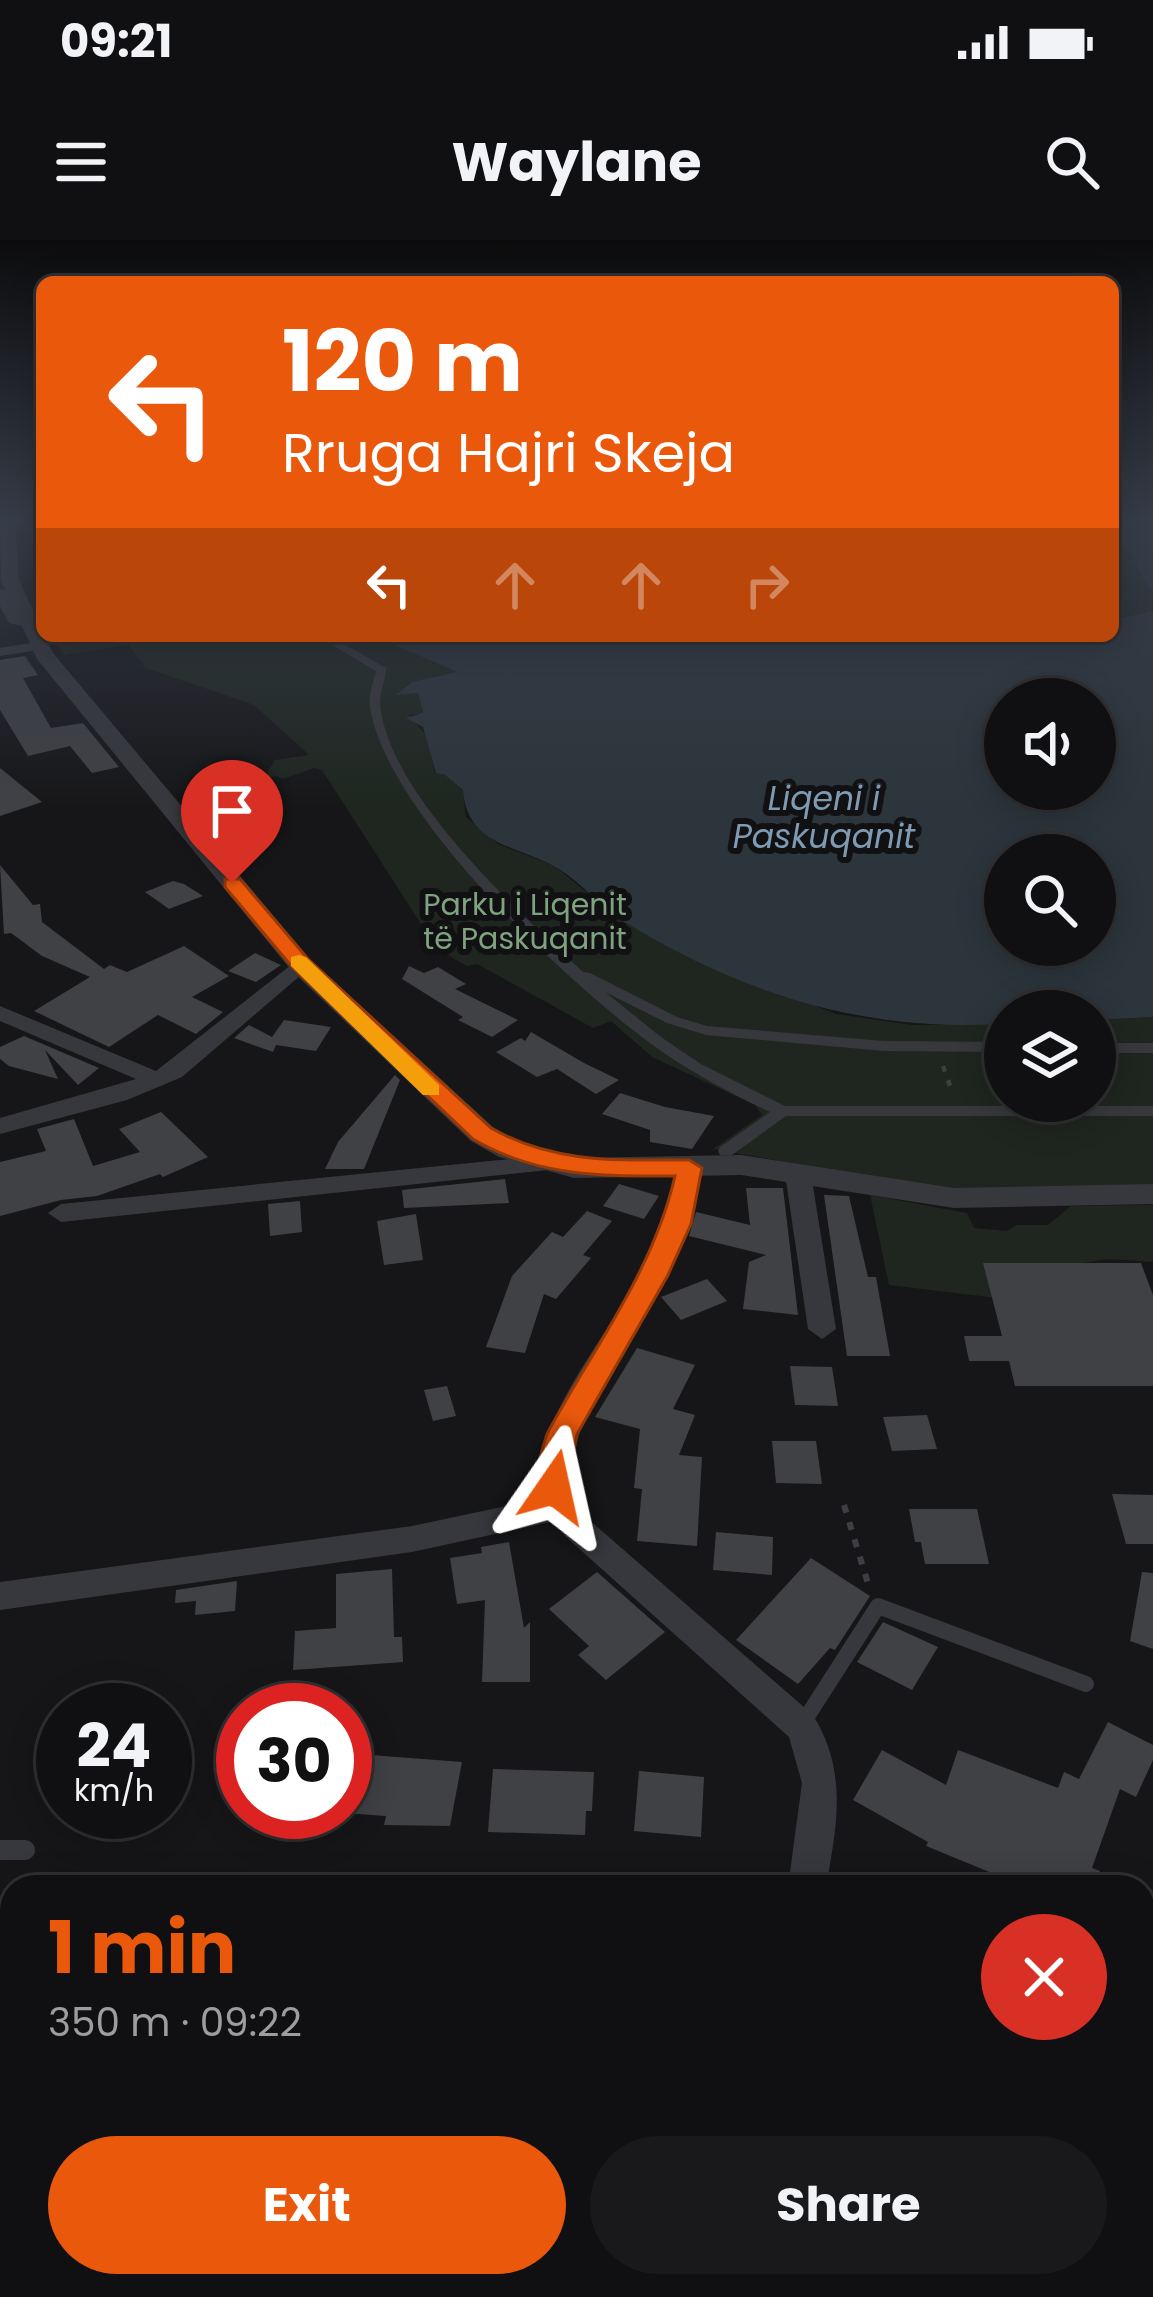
<!DOCTYPE html>
<meta charset="utf-8">
<style>
body{margin:0;font-family:Poppins,sans-serif;background:#19191b;color:#f1f3f6;height:100vh;display:flex;flex-direction:column;font-size:45px;white-space:nowrap}
*{box-sizing:border-box;margin:0}
p{font-size:39px;color:#9c9d9f}
.icon{flex:none;width:66px;height:66px;fill:none;stroke:currentColor;stroke-width:2;stroke-linecap:round;stroke-linejoin:round}
.map{position:relative;flex:1;overflow:hidden}
.details{position:absolute;left:0px;top:1635px;width:1155px;height:423px;display:flex;flex-direction:column;background:#101012;border-radius:36px 36px 0 0;box-shadow:0 6px 30px #0003,0 0 0 3px #303032}
.details>*{flex:none}
.guide{position:absolute;left:36px;top:36px;width:1083px;height:366px;border-radius:18px;box-shadow:0 6px 30px #0003,0 0 0 3px #303032;background:#ea580c;color:#fff;overflow:hidden}
.controls{position:absolute;left:984px;top:438px;display:grid;gap:24px}
.controls a{display:grid;place-items:center;width:132px;height:132px;border-radius:50%;background:#101012;box-shadow:0 6px 30px #0003,0 0 0 3px #303032;font-size:60px}
.speed{position:absolute;left:36px;top:1443px;display:flex;gap:24px;font-size:60px;font-weight:700;text-align:center}
.speed>*{display:grid;place-content:center;width:156px;height:156px;border-radius:50%;background:#101012;box-shadow:0 6px 30px #0003,0 0 0 3px #303032;line-height:1}
.speed small{font-size:30px;font-weight:400}
.speed .limit{border:18px solid #d22;background:#fff;color:#111}
.pin{position:absolute;display:grid;place-items:center;width:102px;height:102px;color:#fff;margin:-123px -51px;border-radius:50% 50% 50% 0;rotate:-45deg;box-shadow:0 0 12px #0007}
.pin .icon{rotate:45deg}
.me{position:absolute;width:132px;margin:-66px;rotate:11deg;stroke-linejoin:round;filter:drop-shadow(0 0 9px #0008)}
.turn{display:flex;align-items:center;gap:42px;height:252px;padding:0 48px;font-size:54px}
.turn .icon{width:156px;height:156px;stroke-width:2.5}
.turn b{display:block;font-size:84px;line-height:102px}
.lanes{display:flex;align-items:center;height:114px;padding:0 48px;background:#0003;justify-content:center;gap:60px;direction:ltr}
.lanes .off{opacity:.35}
.round{display:grid;place-items:center;flex:none;width:126px;height:126px;border-radius:63px;background:#19191b}
.overview{display:flex;align-items:center;justify-content:space-between;height:204px;padding:0 48px}
h1{font-size:72px;font-weight:700;line-height:90px;color:#ea580c}
.button{display:flex;gap:24px;margin-top:auto;padding:24px 48px}
.button a{flex:1;height:138px;border-radius:72px;background:#ea580c;color:#fff;font-size:48px;font-weight:700;line-height:138px;text-align:center}
.button a+a{background:#19191b;color:#f1f3f6}
.status{display:flex;justify-content:space-between;align-items:center;height:84px;padding:0 60px;background:#101012;direction:ltr}
.status svg{height:33px;fill:currentColor}
header{display:flex;justify-content:space-between;align-items:center;height:156px;padding:0 48px;background:#101012;font-size:54px;font-weight:700}
.map>svg:first-child{display:block}
.green{fill:#1e261f}
.water{fill:#2c353c;fill-rule:evenodd}
.building{fill:#404145}
.lines{fill:none;stroke-linecap:round;stroke-linejoin:round}
.path-far1{stroke:#3d3f44;stroke-width:4.5;stroke-dasharray:6 9;stroke-linecap:butt}
.path{stroke:#3d3f44;stroke-width:6;stroke-dasharray:8 10;stroke-linecap:butt}
.service-far2{stroke:#37383d;stroke-width:8}
.service-far1{stroke:#37383d;stroke-width:16}
.service{stroke:#37383d;stroke-width:20}
.pedestrian{fill:#37383d;fill-rule:evenodd}
.minor{fill:#37383d;fill-rule:evenodd}
.tertiary{fill:#37383d;fill-rule:evenodd}
.route{fill:#ea580c;stroke:#983908;stroke-width:3}
.slow{fill:#f59e0b}
.labels{text-anchor:middle;dominant-baseline:central;stroke-width:12;stroke-linejoin:round;paint-order:stroke}
.far-park-label{font-size:30px;fill:#7fa381;stroke:#111113}
.far-water-label{font-size:33px;font-style:italic;fill:#7f9bb3;stroke:#111113}
</style>
<div class="status"><b>09:21</b><svg viewBox="0 0 49 12"><path d="M0 12V9h3v3zM5 12V6h3v6zM10 12V3h3v9zM15 12V0h3v12zM26 1h20v11H26zM47 4h2v5h-2z"/></svg></div>
<header><svg class="icon" aria-label="menu" viewBox="0 0 24 24"><path d="M4 6h16M4 12h16M4 18h16"/></svg>Waylane<svg class="icon" aria-label="search" viewBox="0 0 24 24"><circle cx="10" cy="10" r="6"/><path d="M15 15l6 6"/></svg></header>
<div class="map">
<svg width="1153" height="2057" viewBox="0 0 1153 2057">
<rect width="100%" height="100%" fill="#161618"/>
<path class="green" d="M1113 293 1129 310 1148 348 1153 349 1151 375 1113 380Z
M52 396H392L393 404 459 433 412 442 399 453H418L423 474 409 475 428 498 435 533 445 535 463 550 466 577 498 604 555 626 609 671 669 706 836 774 912 785 1005 784V861H1095V780L1153 777V947L944 950 713 909 762 875 755 865 652 817 611 781 593 788 477 724 467 726 437 709 322 530 314 528 283 539 276 536 215 559V554L266 535 275 520 309 515 254 465 146 428 128 405 64 415Z
M870 955 967 973 974 988 1007 991 1016 985H1048L1071 966 1153 965V1022L1108 1019 1009 1034 997 1058 889 1045Z"/>
<path class="water" d="M1113 282H1153V349L1148 348 1129 310 1113 293Z
M1153 371V777L1095 780V771H1005V784C862 792 745 755 623 681 600 667 583 644 559 629 519 605 467 607 463 550L445 535 436 533 423 487 406 478 423 473 418 453 396 455 412 442 457 432 392 404V396H1113V380ZM1005 459H1095V549H1005ZM1005 615H1095V705H1005Z"/>
<path class="building" d="M25 416 38 435 23 438 51 488 83 483 119 527 92 533 70 506 28 516 0 470V420Z
M0 528 42 562 0 576Z
M0 625 33 665 40 664 42 682 104 729 110 725 127 732 184 706 229 736 192 757 223 772 196 794 158 775 109 807 34 771 90 737 42 716 11 693 4 694Z
M173 641 184 644 203 656 169 669 145 652Z
M255 713 281 725 256 742 228 731Z
M409 726 424 733 438 727 466 744 455 749 518 780 492 797 458 780 463 777 402 739Z
M284 780 331 787 316 811 276 805 273 812 234 798 249 785 272 797Z
M531 792 584 823 619 840 596 854 557 829 537 837 496 812 521 798 525 801Z
M24 796 99 828 78 845 45 810 58 839 9 826 0 819V807Z
M395 835 400 840 364 929H325L338 902Z
M620 853 665 867 714 876 692 909 650 902V890L602 874Z
M161 872 208 917 163 937 160 934 97 956 61 960 0 976V922L46 911 37 889 74 879 93 926 140 912 119 889Z
M505 939 509 963 404 968 402 950Z
M619 944 659 956 644 979 603 966Z
M746 948H783L798 1075 743 1069 749 1022 766 1015 689 996 696 972 750 985Z
M824 955 849 956 868 1037H876L890 1116H847Z
M300 961 302 992 270 996 268 964Z
M587 971 612 981 583 1015 591 1018 556 1059 544 1054 525 1113 486 1107 512 1036 552 992 563 997Z
M416 974 423 1020 384 1025 377 981Z
M983 1023H1141L1153 1055V1146H1015L1009 1121H969L964 1096H1002Z
M707 1039 727 1061 681 1080 661 1057Z
M637 1108 695 1125 673 1169 695 1175 679 1215 702 1217 697 1306 637 1301 642 1249 634 1248 640 1189 595 1177Z
M790 1126 832 1127 838 1166 795 1165Z
M447 1146 456 1176 433 1181 424 1150Z
M927 1175 937 1209 892 1211 883 1177Z
M772 1201H816L822 1244 776 1243Z
M1112 1254 1153 1255V1304H1126Z
M909 1269H977L989 1324H925L921 1302H915Z
M716 1292 773 1297 772 1335 713 1330Z
M509 1302 524 1388 530 1382V1442H482L485 1360 457 1364 450 1318 482 1313 481 1307Z
M811 1318 870 1356 835 1410 830 1408 798 1444 736 1400Z
M392 1329 394 1397H402L403 1422 293 1430 295 1391 336 1388V1334Z
M597 1332 665 1392 606 1440 578 1415 589 1406 549 1369Z
M1142 1332 1153 1333V1409L1130 1401Z
M237 1341 235 1371 195 1375 196 1361 175 1363 176 1350Z
M883 1382 938 1407 912 1450 857 1422Z
M1108 1482 1153 1505V1520L1136 1557 1120 1549 1092 1628 1100 1631 1094 1647H1026L926 1606 928 1602 853 1560 882 1510 946 1545 958 1510 1058 1548 1064 1532 1079 1539Z
M165 1500 189 1502 169 1561H165Z
M345 1513 462 1522 450 1586 384 1585 386 1576 345 1573Z
M493 1529 594 1532 592 1571H586L585 1595 488 1592Z
M639 1531 704 1537 701 1597 634 1591Z"/>
<g class="lines">
<path class="path-far1" d="M943 826 953 854"/>
<path class="path" d="M844 1265 870 1350"/>
<path class="service-far2" d="M0 412 38 406"/>
<path class="service-far1" d="M801 1486 878 1366 1086 1444"/>
<path class="service" d="M0 1610H25"/>
<path class="pedestrian" d="M317 396H330L386 428C386 439 380 451 380 463 387 553 519 672 583 732L590 733 677 777 707 786 884 801 1005 802V812L884 811 706 795 667 783 605 752 661 797 701 824 785 866H1153V876H786L732 915H720L718 911 720 907 770 872C728 852 688 831 650 803 565 741 386 572 370 467 368 455 373 443 376 431Z
M1095 803H1153V813H1095Z"/>
<path class="minor" d="M0 349 5 350 25 383 22 386 9 383 0 366Z
M300 718 308 719V729L182 837 127 860 0 894V878L136 839 0 781V766L156 831Z
M549 915 562 923 558 929 61 982 48 973 61 964Z
M689 920 702 928C694 966 685 1000 668 1035 634 1101 538 1205 587 1278L813 1475C848 1532 837 1585 826 1647H788L802 1543 789 1497 565 1296 555 1281 412 1312 0 1370V1342L412 1286 545 1258C524 1187 610 1095 641 1033 659 999 668 965 676 928Z
M798 926 811 934 836 1089 822 1099 808 1089 785 934Z
M729 2046H775L773 2057H727Z"/>
<path class="tertiary" d="M0 282H15L19 340 53 413 309 718 493 887 521 903 575 918 741 915 954 948 1153 944V964L954 968 741 935 574 938 499 917 471 901 291 730 37 419 1 340Z"/>
</g>
<linearGradient id="sky" x2="0" y2="1"><stop stop-color="#0c0c0d"/><stop offset="0.49" stop-color="#363c48"/><stop offset="1" stop-color="#363c48" stop-opacity="0"/></linearGradient>
<rect width="1153" height="570" fill="url(#sky)"/>
<path class="route" d="M225 639H240L308 719 491 888C554 924 618 920 689 920L702 928 691 984 668 1035 577 1194 565 1256H543C532 1237 541 1213 547 1194 593 1108 653 1032 675 936 602 936 537 937 473 899L293 728 225 647Z"/>
<path class="slow" d="M299 715 306 717 439 845V855H423L291 726V717Z"/>
<g class="labels">
<g class="far-park-label">
<text x="525" y="664">Parku i Liqenit<tspan x="525" dy="34">të Paskuqanit</tspan></text>
</g>
<g class="far-water-label">
<text x="824" y="558">Liqeni i<tspan x="824" dy="38">Paskuqanit</tspan></text>
</g>
</g>
</svg>
<div class="controls">
<a><svg class="icon" aria-label="sound" viewBox="0 0 24 24"><path d="M4 9h4l5-4v14l-5-4H4zM17 9q2 3 0 6"/></svg></a>
<a><svg class="icon" aria-label="search" viewBox="0 0 24 24"><circle cx="10" cy="10" r="6"/><path d="M15 15l6 6"/></svg></a>
<a><svg class="icon" aria-label="layers" viewBox="0 0 24 24"><path d="M12 4l9 5-9 5-9-5zM3 14l9 5 9-5"/></svg></a>
</div>
<div class="speed"><div>24<small>km/h</small></div><div class="limit">30</div></div>
<div class="pin" style="left:232px;top:643px;background:#d93025"><svg class="icon" aria-label="arrive" viewBox="0 0 24 24"><path d="M6 21V4h12l-3 4 3 4H6"/></svg></div>
<svg class="me" style="left:554px;top:1247px" viewBox="-20 -20 40 40"><path d="M0-17L14 15 0 8-14 15z" fill="#ea580c" stroke="#fff" stroke-width="4"/></svg>
<div class="guide">
<div class="turn"><svg class="icon" aria-label="left" viewBox="0 0 24 24"><path d="M17 20v-9H6M10 6l-5 5 5 5"/></svg><div><b>120 m</b>Rruga Hajri Skeja</div></div>
<div class="lanes"><svg class="icon" aria-label="left" viewBox="0 0 24 24"><path d="M17 20v-9H6M10 6l-5 5 5 5"/></svg><svg class="icon off" aria-label="ahead" viewBox="0 0 24 24"><path d="M12 20V5M6 11l6-6 6 6"/></svg><svg class="icon off" aria-label="ahead" viewBox="0 0 24 24"><path d="M12 20V5M6 11l6-6 6 6"/></svg><svg class="icon off" aria-label="right" viewBox="0 0 24 24"><path d="M7 20v-9h11M14 6l5 5-5 5"/></svg></div>
</div>
<section class="details">
<div class="overview"><div><h1>1 min</h1><p>350 m · 09:22</p></div><a class="round" style="background:#d93025;color:#fff"><svg class="icon" aria-label="close" viewBox="0 0 24 24"><path d="M6 6l12 12M18 6L6 18"/></svg></a></div>
<div class="button"><a>Exit</a><a>Share</a></div>
</section>
</div>
